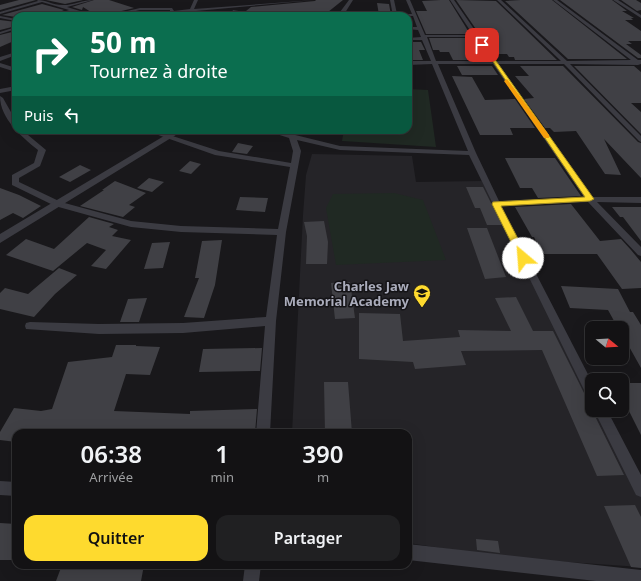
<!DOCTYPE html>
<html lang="fr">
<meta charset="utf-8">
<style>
body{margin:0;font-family:"Noto Sans",sans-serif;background:#202022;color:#f1f3f6;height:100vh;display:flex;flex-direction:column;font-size:15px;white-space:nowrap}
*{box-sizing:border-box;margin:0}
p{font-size:13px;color:#9d9ea0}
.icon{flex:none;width:22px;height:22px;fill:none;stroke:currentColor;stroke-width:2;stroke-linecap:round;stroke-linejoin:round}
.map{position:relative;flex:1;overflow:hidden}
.side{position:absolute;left:12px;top:429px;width:400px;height:140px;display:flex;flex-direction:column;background:#131214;border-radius:12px;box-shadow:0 4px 16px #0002,0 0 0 1px #323234}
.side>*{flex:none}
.banner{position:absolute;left:12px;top:12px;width:400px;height:122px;border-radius:12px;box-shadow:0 4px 16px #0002,0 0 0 1px #323234;background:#0b6e4f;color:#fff;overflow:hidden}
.needle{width:26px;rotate:108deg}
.buttons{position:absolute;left:585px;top:321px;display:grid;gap:8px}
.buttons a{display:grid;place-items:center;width:44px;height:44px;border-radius:8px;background:#131214;box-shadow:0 4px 16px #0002,0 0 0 1px #323234;font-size:20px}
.pin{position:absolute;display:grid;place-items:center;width:34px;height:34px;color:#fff;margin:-17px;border-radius:8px;box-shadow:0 2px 6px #0006}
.me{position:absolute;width:44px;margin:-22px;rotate:333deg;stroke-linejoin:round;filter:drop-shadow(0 0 3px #0008)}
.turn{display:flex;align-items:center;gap:14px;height:84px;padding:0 12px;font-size:18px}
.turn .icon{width:52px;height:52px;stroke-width:2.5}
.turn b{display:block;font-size:28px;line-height:34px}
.then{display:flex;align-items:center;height:38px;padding:0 12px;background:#0003;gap:8px;font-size:15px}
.eta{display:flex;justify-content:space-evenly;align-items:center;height:68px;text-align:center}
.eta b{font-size:24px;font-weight:600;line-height:28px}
.primary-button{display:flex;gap:8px;margin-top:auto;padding:8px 12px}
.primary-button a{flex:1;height:46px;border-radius:12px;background:#feda2e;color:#111;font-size:16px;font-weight:600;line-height:46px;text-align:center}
.primary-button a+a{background:#202022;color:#f1f3f6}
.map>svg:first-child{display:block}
.built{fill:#252428}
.green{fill:#202923}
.building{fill:#404045}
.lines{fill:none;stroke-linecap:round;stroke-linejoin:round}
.minor{fill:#3b3b42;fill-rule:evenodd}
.tertiary{fill:#3b3b42;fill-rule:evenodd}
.route{fill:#feda2e;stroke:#a58e1e}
.slow{fill:#f59e0b}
.labels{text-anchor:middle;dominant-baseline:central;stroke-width:3;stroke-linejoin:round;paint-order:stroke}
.poi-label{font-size:13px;font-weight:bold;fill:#aaacbb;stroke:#141316;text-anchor:end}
</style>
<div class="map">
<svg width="641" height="581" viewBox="0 0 641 581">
<rect width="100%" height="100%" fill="#19181b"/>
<path class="built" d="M312 154 412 156 416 182 482 181 592 400V410H597L641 497V567L508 558 408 543V433H292L303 215 306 175Z"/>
<path class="green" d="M408 89 428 90 436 147 342 141 344 130H408Z
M394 193 423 200 446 260 336 265 326 208 333 194Z"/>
<path class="building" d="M19 0H36L0 10V5Z
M46 0H83L65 4Z
M94 0H109L134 8 109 14 105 12 94 14 83 7 82 10 72 7Z
M316 0H343L323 16H263L260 14 246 11 251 7 315 1Z
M441 0H449L470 34H426L416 11H427L422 1Z
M456 0 496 1 557 60H515L514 57H509L507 54H493Z
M521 0H552L627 59H568L505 1Z
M560 0H612L627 11H622L634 18H631L633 20H625L641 31V41H628L632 44H626L641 55V58H638Z
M621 0H636L641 3V10L637 11Z
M377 3 389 4 391 15H379Z
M42 4 64 10 51 16H16V17L2 15Z
M0 20 16 22V26L0 30Z
M16 31V40L0 47V35Z
M429 38H474L488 60H453L449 52H440L439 50H433Z
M408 42H421L425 50H419L423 60H408Z
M457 66H492L498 75H462Z
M520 66H563L638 142 641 143V178L604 139 621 175 605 174 576 131 554 132 550 128H545L524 99 534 98 515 76H529Z
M574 66H634L641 72V103H631L641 112V134Z
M452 76 472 77 485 100 515 99 535 128H510L513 135H480Z
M238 143 253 146 247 154 232 152Z
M505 158H555L581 196 538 198 532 188H520Z
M190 161 201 164 191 174 179 171Z
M80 165 91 170 70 182 59 177Z
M149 178 164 182 152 192 137 188Z
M115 181 146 193 129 205 135 207 123 217 80 206 104 190H102Z
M466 187H483L502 225H487L480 208H475Z
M0 188 19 195 41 206 23 218 13 213 0 220Z
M240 197 268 198 265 212 236 210Z
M571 204 600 241 621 239 631 250 641 262V288L622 289 597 254H542L534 237H532L515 207Z
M612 207H641V241L623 217H620Z
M89 217 114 224 109 227 118 230 112 236 131 240 106 269 91 266 106 250 87 243 53 271 6 255 26 239 54 249Z
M324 221 328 242 327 264H306L307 236 304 222Z
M467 228H487L506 277 485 279Z
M222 240 215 285 204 318 184 317 199 278H195L202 241Z
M170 242 163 268 144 269 152 243Z
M59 268 77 275 55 294 34 317 0 309V293L5 288 28 294Z
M350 282 355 318 335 319 331 283Z
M561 286 618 289 630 312H633L641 325V368L622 334V328H618L608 310 570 308Z
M516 297 533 331H553L587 399 592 401V410L624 475 597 476 542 350 461 351 466 365 415 369 413 362 359 359V313L400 314 403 341 460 337 458 330 511 331 495 298Z
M147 298 139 322H120L128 299Z
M116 345H136V346L160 347 150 375 126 374 114 411 190 414V411L257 409 255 433H16V442L0 440V432L14 408 41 411 52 409 68 362 112 357Z
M262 348 260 371 199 372 203 349Z
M324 382H348L352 433H325Z
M622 383H641V435L622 397Z
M635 505 641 517V568L631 567 604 506Z
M0 523 16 524V560H0Z
M476 539 498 541 500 553 477 550Z
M62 565H144L141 581H56Z"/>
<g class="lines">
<path class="minor" d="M37 0C46 0 53 5 62 5 71 6 83 0 93 0L67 7 96 16C88 16 81 12 74 11 67 11 60 16 52 16L69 10 42 2 0 14V12L38 1Z
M194 0H198L194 9 315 0 174 13V16H170V10H140L114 16H106L140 8H172L174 11 190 9Z
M390 0H394L397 14H412L406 0H410L425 35H473L450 0H454L496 61H561L497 0H501L567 61 631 60 553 0H557L638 60H641V64L638 65 570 64 641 136V142L639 141 564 64H498L592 197H641V203L597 202 641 247V256L638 255 588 202 501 206 592 382V400L588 398 469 155 340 150 297 140 301 151 286 232 276 321 270 433H256L265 326 183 333 99 334 26 329 25 326 26 323 30 322 99 324 183 323 266 317 277 235 181 232 131 227 55 206 12 185V175L34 163 38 150C22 137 0 119 0 96L3 98 16 121V130H22L46 150 40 166 19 178V182L61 202 131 221 181 226 278 229 290 167 215 155 144 130H154L219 151 291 163 293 151 289 138 264 130H275L340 146 468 151 432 64 408 65V61H431L422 40H408V38L421 37 418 30 408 29V27H417L413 16H393ZM427 37H475L491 61H436ZM438 64H493L584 197 499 201 476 153Z
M613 0H618L641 15V18Z
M233 10 260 15 262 16 232 12Z
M0 16 16 19V21L0 18Z
M16 27V29L0 34V32Z
M16 52V55L0 61V57Z
M0 63 16 68V72L0 67Z
M16 86V90L0 93V89Z
M594 410H607L641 475V497L636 495Z
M0 481 16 482V496L0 495Z
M408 544 641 570V581H596L408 560Z
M245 565H261L259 581H243Z"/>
<path class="tertiary" d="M349 0H353L343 16H337Z
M174 130H184L0 243V234Z"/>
</g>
<path class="route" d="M481 44H484L594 199 590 201 501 206 528 258 523 261 519 258 492 204 493 202 585 197Z"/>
<path class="slow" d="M507 79 549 135V138H544L504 81Z"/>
<defs>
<g id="school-pin" transform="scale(0.9)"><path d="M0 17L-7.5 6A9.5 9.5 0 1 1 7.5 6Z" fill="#feda2e" stroke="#141316"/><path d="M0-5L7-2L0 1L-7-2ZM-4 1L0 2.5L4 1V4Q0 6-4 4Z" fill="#111"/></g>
</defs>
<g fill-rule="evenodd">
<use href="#school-pin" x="422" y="293"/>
</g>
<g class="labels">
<g class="poi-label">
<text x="409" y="286">Charles Jaw<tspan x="409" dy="15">Memorial Academy</tspan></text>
</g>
</g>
</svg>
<div class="buttons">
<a><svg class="needle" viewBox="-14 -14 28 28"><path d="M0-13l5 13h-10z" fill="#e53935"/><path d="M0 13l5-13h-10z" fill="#9d9ea0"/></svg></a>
<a><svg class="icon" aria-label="search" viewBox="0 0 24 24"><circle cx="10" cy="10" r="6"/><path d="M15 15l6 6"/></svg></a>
</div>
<div class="pin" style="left:482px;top:45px;background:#d93025"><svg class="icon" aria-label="arrive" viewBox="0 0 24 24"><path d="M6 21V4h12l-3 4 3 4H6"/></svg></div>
<svg class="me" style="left:523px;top:258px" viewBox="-20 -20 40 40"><circle r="19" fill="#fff"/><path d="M0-13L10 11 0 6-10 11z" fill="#feda2e"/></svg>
<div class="banner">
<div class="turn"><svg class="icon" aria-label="right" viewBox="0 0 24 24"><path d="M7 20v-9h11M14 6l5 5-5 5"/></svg><div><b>50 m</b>Tournez à droite</div></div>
<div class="then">Puis<svg class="icon" aria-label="left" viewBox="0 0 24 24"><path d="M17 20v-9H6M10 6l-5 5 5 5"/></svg></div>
</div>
<section class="side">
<div class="eta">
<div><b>06:38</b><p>Arrivée</p></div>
<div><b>1</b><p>min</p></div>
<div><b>390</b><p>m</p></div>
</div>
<div class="primary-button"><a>Quitter</a><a>Partager</a></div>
</section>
</div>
